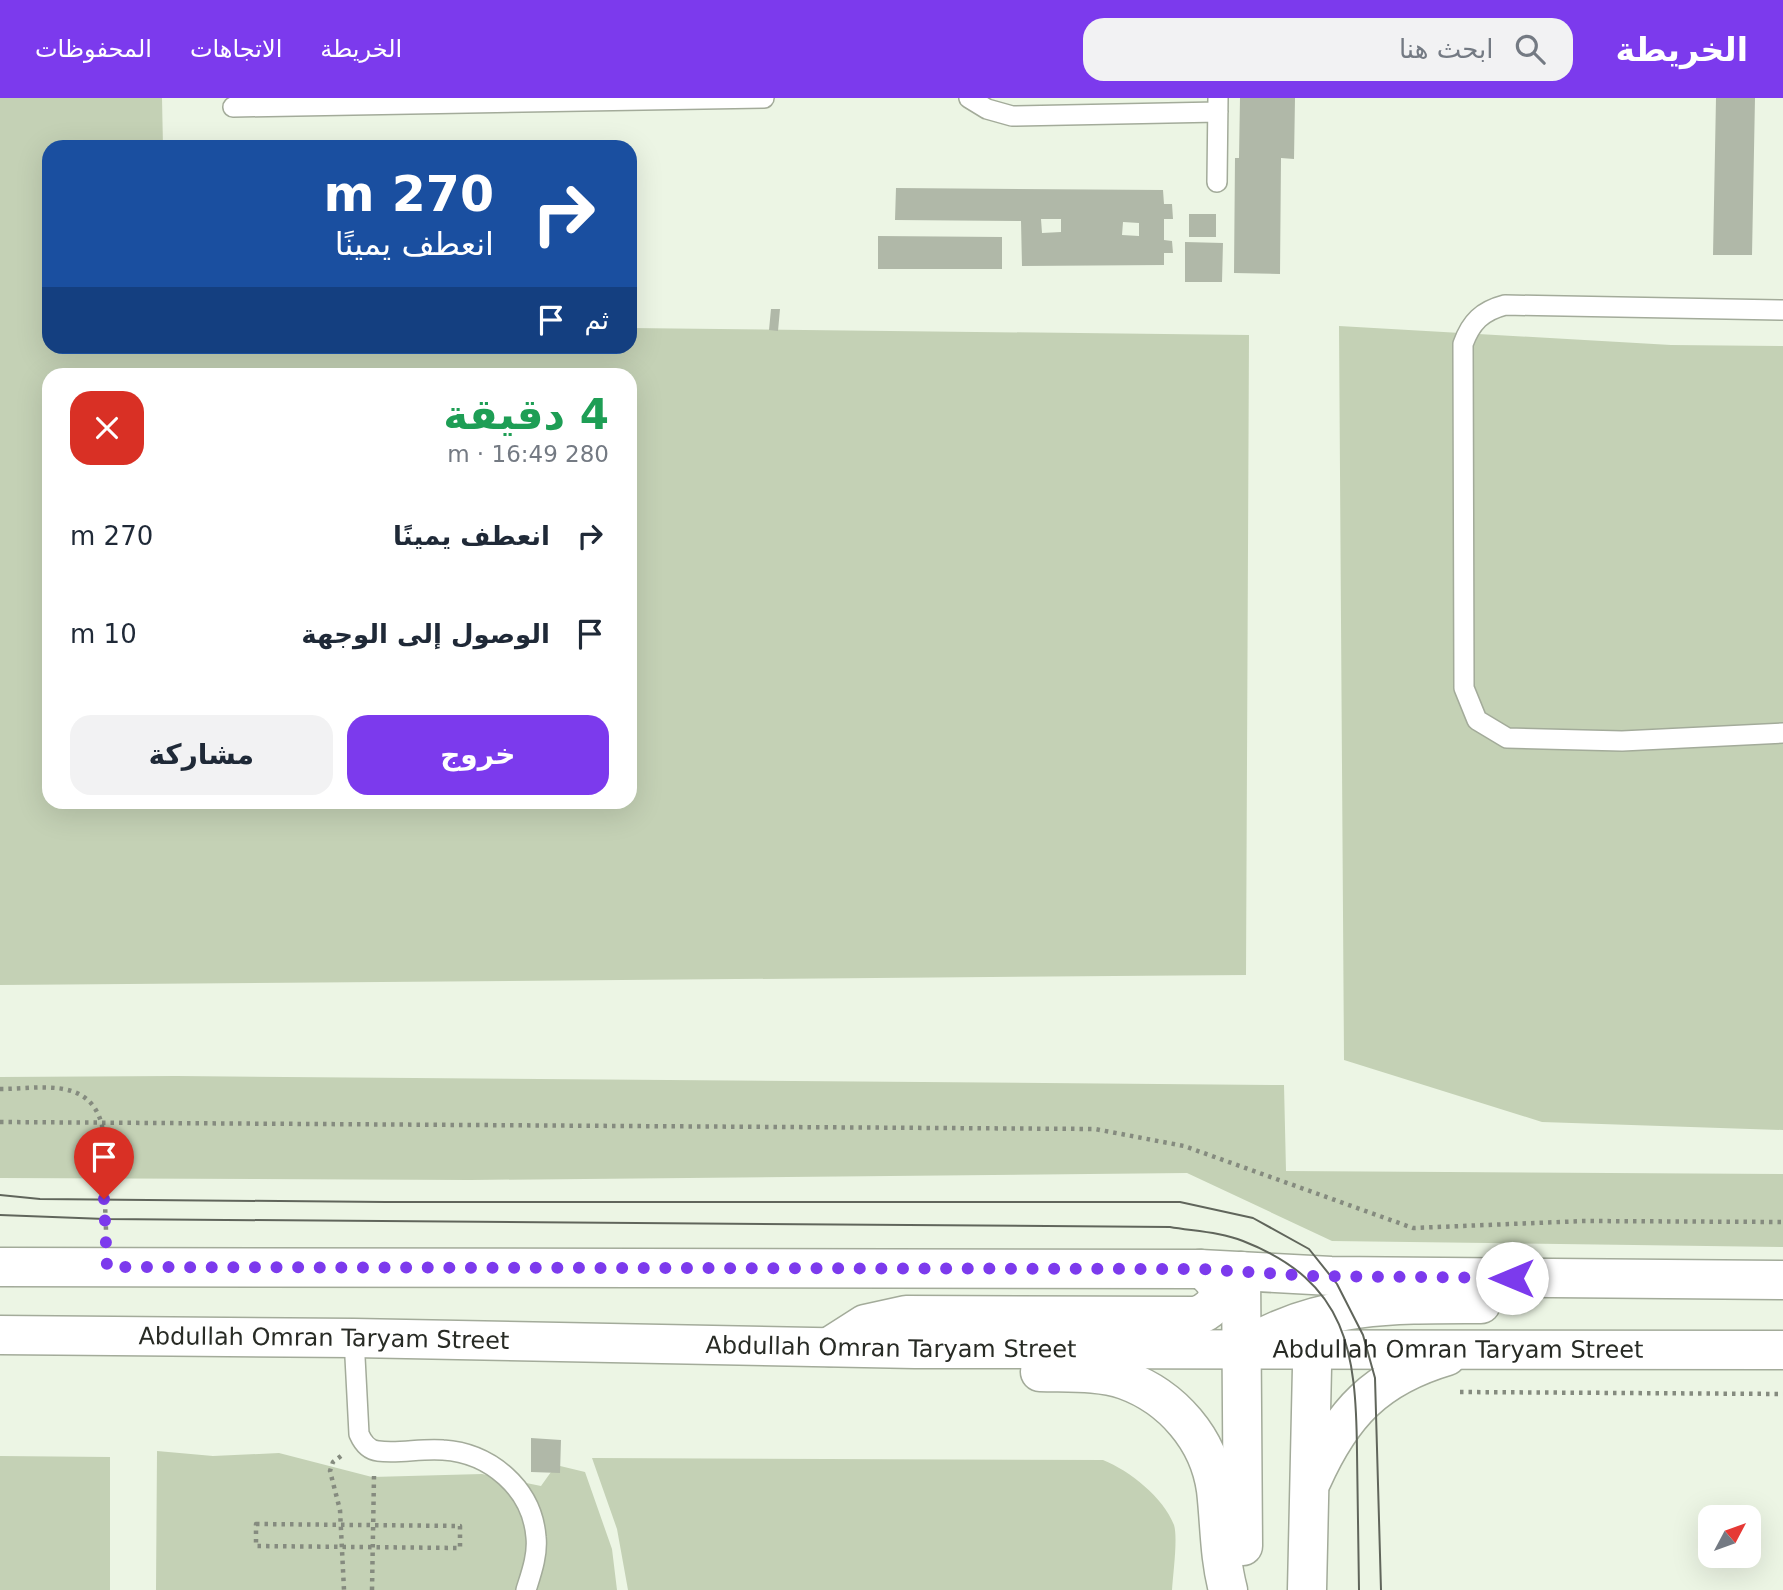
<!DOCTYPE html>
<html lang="ar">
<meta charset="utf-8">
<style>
body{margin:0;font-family:"DejaVu Sans","Noto Sans Arabic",sans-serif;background:#f2f2f3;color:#1f2937;direction:rtl;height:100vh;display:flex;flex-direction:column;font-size:26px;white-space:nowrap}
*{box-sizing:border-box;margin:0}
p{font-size:23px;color:#747a83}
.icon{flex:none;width:38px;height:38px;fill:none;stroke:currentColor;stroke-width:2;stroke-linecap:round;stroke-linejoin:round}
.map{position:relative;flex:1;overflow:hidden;direction:ltr}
.drawer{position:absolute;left:42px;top:270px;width:595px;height:441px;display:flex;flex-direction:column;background:#fff;border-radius:21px;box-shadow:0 7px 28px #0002;direction:rtl}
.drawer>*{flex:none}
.hud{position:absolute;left:42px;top:42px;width:595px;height:214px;border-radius:21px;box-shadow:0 7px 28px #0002;direction:rtl;background:#1a4fa0;color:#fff;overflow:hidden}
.needle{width:46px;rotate:49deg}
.buttons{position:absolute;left:1698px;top:1407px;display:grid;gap:14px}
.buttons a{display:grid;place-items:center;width:63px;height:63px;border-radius:14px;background:#fff;box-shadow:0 7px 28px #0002;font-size:35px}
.pin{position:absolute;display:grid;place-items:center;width:60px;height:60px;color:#fff;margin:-72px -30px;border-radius:50% 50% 50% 0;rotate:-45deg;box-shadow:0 0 7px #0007}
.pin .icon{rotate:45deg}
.me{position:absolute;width:77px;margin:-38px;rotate:270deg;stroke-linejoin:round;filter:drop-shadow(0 0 5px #0008)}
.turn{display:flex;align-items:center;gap:24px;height:147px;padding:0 28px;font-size:32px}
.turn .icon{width:91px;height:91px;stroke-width:2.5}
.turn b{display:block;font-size:49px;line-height:60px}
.then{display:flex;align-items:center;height:66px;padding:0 28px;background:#0003;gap:14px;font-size:26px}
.round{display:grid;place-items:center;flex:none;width:74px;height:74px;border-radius:21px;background:#f2f2f3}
.overview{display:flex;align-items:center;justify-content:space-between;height:119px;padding:0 28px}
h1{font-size:42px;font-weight:700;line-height:52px;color:#1e9e55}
.primary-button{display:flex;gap:14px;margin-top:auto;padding:14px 28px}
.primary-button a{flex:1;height:80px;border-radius:21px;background:#7c3aed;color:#fff;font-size:28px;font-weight:700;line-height:80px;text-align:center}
.primary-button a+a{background:#f2f2f3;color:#1f2937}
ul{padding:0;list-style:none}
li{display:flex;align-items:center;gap:21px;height:98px;padding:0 28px}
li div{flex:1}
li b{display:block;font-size:26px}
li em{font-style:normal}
header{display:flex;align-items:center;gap:42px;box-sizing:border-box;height:98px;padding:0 35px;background:#7c3aed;color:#fff}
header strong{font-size:33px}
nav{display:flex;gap:38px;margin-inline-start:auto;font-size:24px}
.search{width:490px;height:63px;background:#f2f2f3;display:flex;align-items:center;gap:18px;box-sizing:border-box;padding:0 24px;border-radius:21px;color:#747a83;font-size:26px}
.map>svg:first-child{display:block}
.green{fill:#c4d1b5;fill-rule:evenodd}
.building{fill:#b0b8a8;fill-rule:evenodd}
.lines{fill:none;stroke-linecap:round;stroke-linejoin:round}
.service-casing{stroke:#a3ab9a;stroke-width:22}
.tertiary-casing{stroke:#a3ab9a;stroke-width:41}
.path{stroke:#858b7f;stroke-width:4.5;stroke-dasharray:3.5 5;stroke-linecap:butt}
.service{stroke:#fff;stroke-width:19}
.tertiary{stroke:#fff;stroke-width:38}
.tram{stroke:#60655b;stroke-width:2}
.route{stroke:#7c3aed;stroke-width:12;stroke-dasharray:0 21.6}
.labels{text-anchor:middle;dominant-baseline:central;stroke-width:6;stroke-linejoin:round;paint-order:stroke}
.street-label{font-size:24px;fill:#282b25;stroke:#fff}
</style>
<header>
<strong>الخريطة</strong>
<div class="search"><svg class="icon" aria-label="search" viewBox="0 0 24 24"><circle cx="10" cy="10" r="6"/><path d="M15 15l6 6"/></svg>ابحث هنا</div>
<nav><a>الخريطة</a><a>الاتجاهات</a><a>المحفوظات</a></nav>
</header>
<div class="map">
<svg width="1783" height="1492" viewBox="0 0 1783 1492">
<rect width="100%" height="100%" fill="#ecf5e4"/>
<path class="green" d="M0 0H162L163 49H49V248H630V230L1249 237 1246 877 0 887ZM49 276H630V704H49Z
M1339 228 1671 247 1783 248V1032L1542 1024 1344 962Z
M176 978 1284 987 1286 1073 1783 1076V1149L1332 1143 1187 1075 470 1082 0 1080V979Z
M157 1353 213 1358 279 1355 372 1379 482 1376 541 1388 556 1367 585 1374 612 1451 617 1492H156Z
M0 1358 110 1359V1492H0Z
M592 1360 1103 1362C1130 1373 1163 1399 1174 1427 1178 1440 1173 1476 1172 1492H628L617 1431Z"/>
<path class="building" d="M1240 0H1295L1294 61 1281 60 1280 176 1234 175 1235 60H1239Z
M1716 0H1755L1752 157H1713Z
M896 90 1163 92 1164 106H1172L1173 121H1164V142L1172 143 1173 155H1164V167L1022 168 1021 123 895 122ZM1041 121H1061V134L1042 135ZM1123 124 1139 125V138L1122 137Z
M1189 116H1216V139H1189Z
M878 138 1002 139V171H878Z
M1185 144 1223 145 1222 184H1185Z
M771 211H780L778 233 769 232Z
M531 1340 561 1342 560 1375 531 1374Z"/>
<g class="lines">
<g class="service-casing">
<path id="service" d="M969 0 987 11 1012 18 1218 14
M233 9 764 0
M1217 84 1218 0
M1783 212 1505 207C1482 213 1471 224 1463 246L1464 590 1477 622 1507 640 1622 643 1783 635
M354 1240 359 1336C363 1345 368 1352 378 1353 399 1356 421 1350 443 1352 490 1355 532 1390 536 1439 538 1457 531 1476 526 1492"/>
</g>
<g class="tertiary-casing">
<g id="tertiary">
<path d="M0 1169 1200 1171 1331 1178 1783 1182"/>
<path d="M1241 1173 1243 1448"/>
<path id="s1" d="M0 1237 354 1240 915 1251 1783 1252"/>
<path d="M1254 1244C1325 1204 1400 1206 1481 1206"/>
<path d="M829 1249 865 1226 906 1217 1196 1218C1223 1209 1225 1184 1200 1171"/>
<path d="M1040 1274C1067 1275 1099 1273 1125 1282 1172 1299 1209 1341 1216 1392 1220 1426 1219 1458 1228 1492"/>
<path d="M1312 1382C1342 1315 1376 1279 1447 1258"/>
<path d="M1307 1492 1313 1225"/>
</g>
</g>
<path class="path" d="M0 991C40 991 89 978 102 1027L106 1132
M0 1024 1095 1031 1184 1048 1413 1130 1584 1123 1783 1124
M1460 1294 1783 1296
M341 1358 333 1364 330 1373 340 1412 344 1492
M256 1426 460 1428V1450L256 1448Z
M372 1492 374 1378"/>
<use href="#service" class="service"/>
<use href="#tertiary" class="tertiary"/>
<path class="tram" d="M0 1097 40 1101 385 1104H1180L1253 1120 1309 1151 1337 1186 1363 1237 1375 1280 1381 1492
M0 1117 105 1121 1170 1129C1193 1133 1221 1134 1243 1143 1348 1184 1356 1254 1357 1354 1358 1400 1358 1446 1359 1492"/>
</g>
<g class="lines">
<path class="route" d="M104 1101 107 1169 1200 1171 1313 1178 1512 1180"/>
</g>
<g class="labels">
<g class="street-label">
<text stroke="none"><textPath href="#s1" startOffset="324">Abdullah Omran Taryam Street</textPath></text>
<text stroke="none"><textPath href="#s1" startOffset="891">Abdullah Omran Taryam Street</textPath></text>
<text stroke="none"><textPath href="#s1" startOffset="1458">Abdullah Omran Taryam Street</textPath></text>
</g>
</g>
</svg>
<div class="buttons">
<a><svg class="needle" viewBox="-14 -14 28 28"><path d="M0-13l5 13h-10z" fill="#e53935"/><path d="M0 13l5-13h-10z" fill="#747a83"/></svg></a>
</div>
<div class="pin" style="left:104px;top:1101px;background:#d93025"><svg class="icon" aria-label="arrive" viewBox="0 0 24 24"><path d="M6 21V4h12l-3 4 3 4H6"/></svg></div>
<svg class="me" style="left:1512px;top:1180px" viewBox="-20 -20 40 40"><circle r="19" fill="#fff"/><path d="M0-13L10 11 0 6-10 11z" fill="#7c3aed"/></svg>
<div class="hud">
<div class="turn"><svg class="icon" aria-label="right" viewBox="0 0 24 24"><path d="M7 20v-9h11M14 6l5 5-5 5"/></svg><div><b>270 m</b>انعطف يمينًا</div></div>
<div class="then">ثم<svg class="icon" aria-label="arrive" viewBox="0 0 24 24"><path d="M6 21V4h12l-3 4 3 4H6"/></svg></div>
</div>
<section class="drawer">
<div class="overview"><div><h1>4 دقيقة</h1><p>280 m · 16:49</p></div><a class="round" style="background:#d93025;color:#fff"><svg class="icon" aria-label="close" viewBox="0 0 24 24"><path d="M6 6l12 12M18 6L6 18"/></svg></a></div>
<ul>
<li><svg class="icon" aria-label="right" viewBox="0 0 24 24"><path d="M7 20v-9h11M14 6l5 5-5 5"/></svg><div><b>انعطف يمينًا</b></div><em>270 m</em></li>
<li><svg class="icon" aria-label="arrive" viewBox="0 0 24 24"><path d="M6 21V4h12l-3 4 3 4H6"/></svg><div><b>الوصول إلى الوجهة</b></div><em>10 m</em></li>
</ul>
<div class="primary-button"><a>خروج</a><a>مشاركة</a></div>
</section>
</div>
